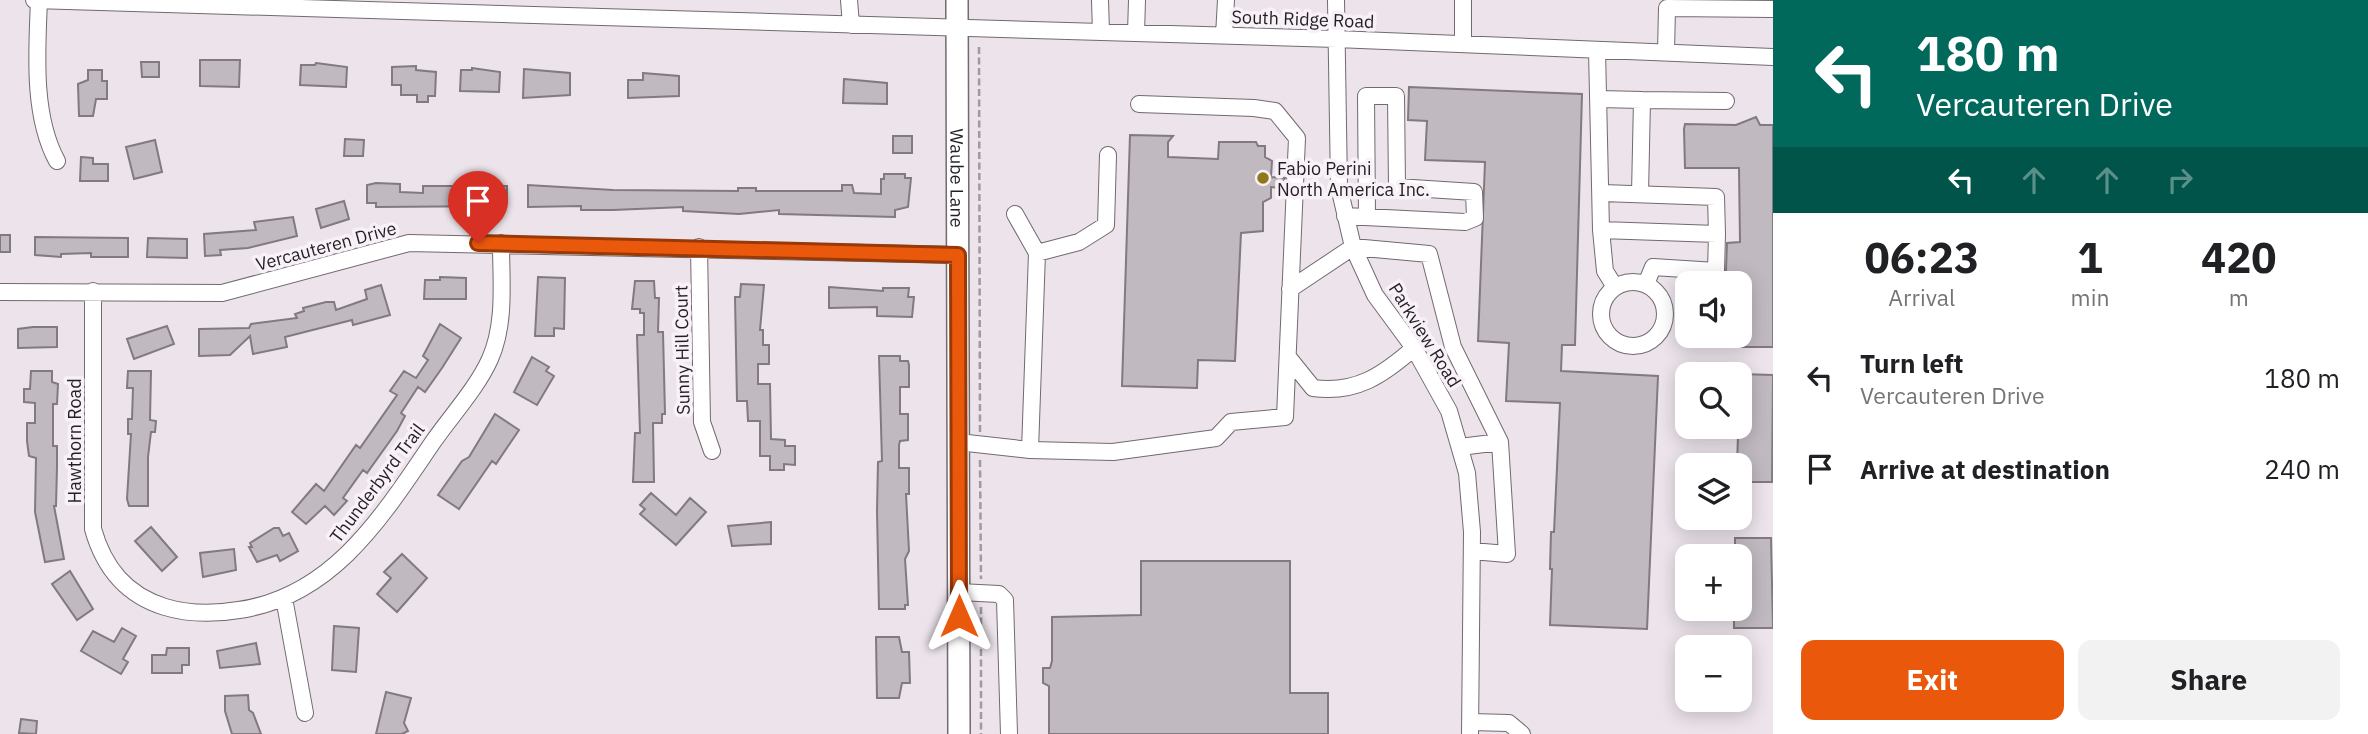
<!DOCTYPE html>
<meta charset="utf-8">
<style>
body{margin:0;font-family:"IBM Plex Sans",sans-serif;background:#f2f2f2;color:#202124;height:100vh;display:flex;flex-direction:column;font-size:26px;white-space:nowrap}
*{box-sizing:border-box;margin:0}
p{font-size:23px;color:#757577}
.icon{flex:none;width:38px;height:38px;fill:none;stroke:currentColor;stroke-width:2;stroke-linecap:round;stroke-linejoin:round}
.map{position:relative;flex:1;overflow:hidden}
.details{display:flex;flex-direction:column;background:#fff;width:595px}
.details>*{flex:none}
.banner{background:#00695c;color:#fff;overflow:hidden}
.buttons{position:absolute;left:1675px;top:271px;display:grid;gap:14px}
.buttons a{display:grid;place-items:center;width:77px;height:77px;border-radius:14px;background:#fff;box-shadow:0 4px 18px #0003;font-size:35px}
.pin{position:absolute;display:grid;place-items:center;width:60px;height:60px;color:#fff;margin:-72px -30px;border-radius:50% 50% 50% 0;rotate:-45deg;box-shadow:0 0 7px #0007}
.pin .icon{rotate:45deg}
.me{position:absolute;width:77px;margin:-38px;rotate:0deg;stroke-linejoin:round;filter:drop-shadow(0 0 5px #0008)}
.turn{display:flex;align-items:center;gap:24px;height:147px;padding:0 28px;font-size:32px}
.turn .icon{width:91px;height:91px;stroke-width:2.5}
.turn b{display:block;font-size:49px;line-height:60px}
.lanes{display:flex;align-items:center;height:66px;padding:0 28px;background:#0003;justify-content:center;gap:35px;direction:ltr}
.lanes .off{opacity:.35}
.eta{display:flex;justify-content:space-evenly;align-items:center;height:119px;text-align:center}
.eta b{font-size:42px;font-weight:700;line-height:49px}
.primary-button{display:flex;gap:14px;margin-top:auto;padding:14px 28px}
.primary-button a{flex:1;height:80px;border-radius:14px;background:#ea580c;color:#fff;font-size:28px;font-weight:700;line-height:80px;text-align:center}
.primary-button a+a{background:#f2f2f2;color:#202124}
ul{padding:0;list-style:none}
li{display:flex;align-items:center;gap:21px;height:91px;padding:0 28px}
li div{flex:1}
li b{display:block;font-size:26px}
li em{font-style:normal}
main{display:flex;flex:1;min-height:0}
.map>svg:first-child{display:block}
.building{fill:#c1b9c0;stroke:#817a80;stroke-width:2}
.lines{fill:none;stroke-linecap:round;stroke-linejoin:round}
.minor-casing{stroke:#716a70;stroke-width:18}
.major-casing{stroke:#716a70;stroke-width:24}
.path{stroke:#a0999f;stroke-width:2.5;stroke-dasharray:7 3.5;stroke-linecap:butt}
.minor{stroke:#fff;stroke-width:16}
.major{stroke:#fff;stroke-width:21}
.route-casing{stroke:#983908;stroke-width:18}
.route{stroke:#ea580c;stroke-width:12}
.poi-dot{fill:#8e771c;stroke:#f9f1f8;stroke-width:2.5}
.labels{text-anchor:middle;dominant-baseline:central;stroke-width:7;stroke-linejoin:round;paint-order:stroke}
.street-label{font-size:18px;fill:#221f22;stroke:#f9f1f8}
.poi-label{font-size:18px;fill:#221f22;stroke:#f9f1f8;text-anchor:start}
</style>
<main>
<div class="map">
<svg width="1773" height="734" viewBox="0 0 1773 734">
<rect width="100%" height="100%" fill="#ece3eb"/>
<path class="building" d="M200 60H240L239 87 200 86Z
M141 62H159V77H142Z
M316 63 347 67 346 87 300 85 301 65H315Z
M416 66V70L436 72 435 96H428V102H417V95H401V85H392V67Z
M472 68 500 72 499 92 460 91 461 70H472Z
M524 69 570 73V95L523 98Z
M88 70H102V81H107V99H96L93 116H79L78 84 88 80Z
M643 73 679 76V96L628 98V80H643Z
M844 79 887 83V104L843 103Z
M1409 87 1582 94 1575 345H1562L1561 371 1658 376 1647 629 1550 625 1552 569H1550L1551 532H1554L1560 403 1506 401 1509 343 1478 341 1485 162 1425 160 1427 121 1408 120Z
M1756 117 1760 125H1773V347H1721V336H1740V284H1721L1726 271 1727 243 1740 242 1739 168H1685L1684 129 1685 124 1736 125Z
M1130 135 1173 136 1168 142V157L1218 159 1219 142H1256L1258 146H1265V157L1272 161 1271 177 1285 178 1280 188 1271 187V198L1263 202V231L1241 233 1235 361 1198 360 1197 388 1122 386Z
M893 136H912V153H893Z
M345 139 364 140 363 156H344Z
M155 140 162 172 134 179 126 147Z
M81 157 93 158V164H108V181H80Z
M884 174H905V178H911L908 207 895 210V217L779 214V210L739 214 683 211V207L613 210H581V206L528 207V185L613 190 738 191V188H756V191H842V185H852L854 193 881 194V179H884Z
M376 183 400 184V192L423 193V186H507V202L506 206 376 207V203H367V185Z
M344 201 349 219 321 228 316 209Z
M293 217 297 236 248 248 220 250 221 255 205 256 204 234 256 230 254 222Z
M0 235H10V252H0Z
M35 237 128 238V257H91V253L61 254V257L35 255Z
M148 238 187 239V258L147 257Z
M440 277 466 278V299H424L425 280H440Z
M538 277 565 278 564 329 554 328V336H535Z
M635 281H654L655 298H659L658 332H663L665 414H662V423H653L654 482H633L635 433H640L637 335H644V313H640V309H632Z
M741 284 764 285 760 330H763V345H769V364H758V384H770L771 439 785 440V446H795V465L784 464V470H770V456H760V421H748L747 401H737L735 297H740Z
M381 285 390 315 353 325 352 320 285 337 287 347 253 354 250 336 230 355 199 356V329L249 328 251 324 297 318 295 314 304 311 303 308 326 302H334L336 310 367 299 365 290Z
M829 287 883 291V288H909L908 297H914L912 317 877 316V307L829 308Z
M440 324 461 338 442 368 425 392 418 387 401 413 405 416 397 431 367 473 363 470 343 498 347 501 334 515 325 506 306 524 292 512 316 484 324 491 356 445 360 448 397 395 390 391 404 371 416 378 428 360 423 356Z
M167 326 174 344 134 359 127 339Z
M33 327H57V347L18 348V329Z
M879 356H900V361H908L909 365V387H900V414H908V440L900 441 899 445V468H909V494H906L909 551 905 559 908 605H905V609H879L877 511 878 462 882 461Z
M532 357 549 367 546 371 554 376 537 405 514 392Z
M31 371H52V382L58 384 57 404H53V446H57V467L56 506H54L64 559 45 562 35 512 36 458 29 456 27 441V423H35V403L24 402V389H30Z
M128 371H151L150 420 156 421 155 432H151L148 457V506H129L127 499 131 434H128V419H132L133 388H127Z
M1740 374 1773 375 1772 482H1740V466H1737Z
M495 414 519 430 496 464 492 461 459 509 438 495 462 461 469 457Z
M651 493 676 515 690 498 706 512 676 545 640 514 645 509 640 505Z
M771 522V544L732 546 728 526Z
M151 527 177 557 162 571 135 541Z
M274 528H279L283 536 289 533 298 551 280 561 277 555 257 562 249 547H252L250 543Z
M1735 538H1771L1773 628H1734V609H1740V556H1735Z
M234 549 236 570 203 577 200 553Z
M402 554 427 578 397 612 377 594 391 578 384 572Z
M1141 561H1290V693H1328V734H1049V686L1043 683V668H1050L1052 661V617L1141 615Z
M70 571 93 609 77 620 52 584Z
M334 626 359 628 356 672 332 670Z
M122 628 136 636 123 659 128 662 121 674 81 651 93 631 114 642Z
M876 637H899L902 652H909L910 683H902L899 698H877Z
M256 643 260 664 220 668 217 651Z
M167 648H189V665H182V673H152V655H166Z
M386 692 411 698 404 723 408 731 402 734H376Z
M248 695 249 710 253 713 261 734H232L225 711V696Z
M21 719 37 721 36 734 19 733Z"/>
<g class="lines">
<g class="minor-casing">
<path id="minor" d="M34 0 1336 39 1773 57
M39 0C37 51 32 115 57 161
M849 0 851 25
M1100 0 1101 32
M1336 0 1339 187 1353 247 1375 295 1414 348 1449 411 1467 473 1472 532 1470 734
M1136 33 1137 0
M1224 36 1226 0
M1463 44V0
M1597 50 1601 230 1605 271 1615 287
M1666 52 1667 8 1773 9
M1599 99 1642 100 1640 194
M1642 100 1726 101
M1602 193 1716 197 1717 234
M1015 214 1037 253 1030 450
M1345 216 1465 222 1475 218 1474 192 1397 187 1396 96H1366L1367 217
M1601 230 1717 234 1716 271 1653 267 1646 284
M699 247 702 422 712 451
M1037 253 1079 242 1106 225 1108 155
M1601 314a32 32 0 1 1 64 0a32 32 0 1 1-64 0Z
M1290 289 1353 247 1429 254 1453 347 1500 442 1507 554 1472 551
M93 291V529C104 568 126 595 165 607 188 614 215 614 239 610 334 596 383 515 433 442 451 416 477 388 490 359 506 323 501 281 501 243
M0 292 222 293 409 243 958 255
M1288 357 1313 388C1356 394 1383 375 1414 348
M958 442 1030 450 1113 452 1216 438 1231 422 1285 417 1297 138 1275 111 1254 108 1139 104
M1460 447 1500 442
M959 592 999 594 1005 600 1009 734
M284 598 305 713
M1471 722 1509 723 1522 734"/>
</g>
<g class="major-casing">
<g id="major">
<path id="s1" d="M957 0 959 734"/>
</g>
</g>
<path class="path" d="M979 47 980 432
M980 460 981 579
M981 607V734"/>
<use href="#minor" class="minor"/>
<use href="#major" class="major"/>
</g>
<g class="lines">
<g class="route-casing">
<path id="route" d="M478 243 958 255 959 616"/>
</g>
<use href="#route" class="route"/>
</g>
<circle class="poi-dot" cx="1263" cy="178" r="7"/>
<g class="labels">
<g class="street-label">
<text transform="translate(1303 19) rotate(2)">South Ridge Road</text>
<text stroke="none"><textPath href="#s1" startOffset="178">Waube Lane</textPath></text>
<text transform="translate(326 246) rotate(-15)">Vercauteren Drive</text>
<text transform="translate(1425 335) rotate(58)">Parkview Road</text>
<text transform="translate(682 350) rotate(-91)">Sunny Hill Court</text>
<text transform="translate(74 441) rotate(-90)">Hawthorn Road</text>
<text transform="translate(377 483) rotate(-53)">Thunderbyrd Trail</text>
</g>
<g class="poi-label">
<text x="1277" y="168">Fabio Perini<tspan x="1277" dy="21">North America Inc.</tspan></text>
</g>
</g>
</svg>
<div class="buttons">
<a><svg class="icon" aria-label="sound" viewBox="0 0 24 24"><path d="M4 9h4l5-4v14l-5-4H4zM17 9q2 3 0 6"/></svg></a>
<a><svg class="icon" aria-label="search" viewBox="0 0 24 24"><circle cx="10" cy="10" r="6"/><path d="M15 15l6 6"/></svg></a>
<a><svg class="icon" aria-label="layers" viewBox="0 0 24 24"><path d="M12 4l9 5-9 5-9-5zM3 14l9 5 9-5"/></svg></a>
<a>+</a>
<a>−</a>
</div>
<div class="pin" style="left:478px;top:243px;background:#d93025"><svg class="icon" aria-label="arrive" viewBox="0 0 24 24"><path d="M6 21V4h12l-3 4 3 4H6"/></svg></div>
<svg class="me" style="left:959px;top:616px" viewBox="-20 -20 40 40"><path d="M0-17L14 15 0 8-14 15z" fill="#ea580c" stroke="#fff" stroke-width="4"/></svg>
</div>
<section class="details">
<div class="banner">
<div class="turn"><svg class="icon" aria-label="left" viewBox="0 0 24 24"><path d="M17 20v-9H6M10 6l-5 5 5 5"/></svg><div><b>180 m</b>Vercauteren Drive</div></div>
<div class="lanes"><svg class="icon" aria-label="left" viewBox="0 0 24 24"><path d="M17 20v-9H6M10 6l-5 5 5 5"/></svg><svg class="icon off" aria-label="ahead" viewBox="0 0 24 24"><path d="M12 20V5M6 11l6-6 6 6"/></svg><svg class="icon off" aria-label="ahead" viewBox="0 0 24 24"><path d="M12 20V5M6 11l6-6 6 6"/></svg><svg class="icon off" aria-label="right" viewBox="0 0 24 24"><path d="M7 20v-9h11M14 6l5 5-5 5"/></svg></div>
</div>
<div class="eta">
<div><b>06:23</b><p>Arrival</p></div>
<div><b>1</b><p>min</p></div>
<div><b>420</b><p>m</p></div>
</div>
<ul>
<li><svg class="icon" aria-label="left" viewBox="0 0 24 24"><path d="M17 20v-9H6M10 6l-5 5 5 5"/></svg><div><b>Turn left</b><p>Vercauteren Drive</p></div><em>180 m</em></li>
<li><svg class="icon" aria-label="arrive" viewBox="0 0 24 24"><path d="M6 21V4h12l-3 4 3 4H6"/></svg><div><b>Arrive at destination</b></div><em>240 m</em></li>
</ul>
<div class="primary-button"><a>Exit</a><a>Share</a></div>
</section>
</main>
